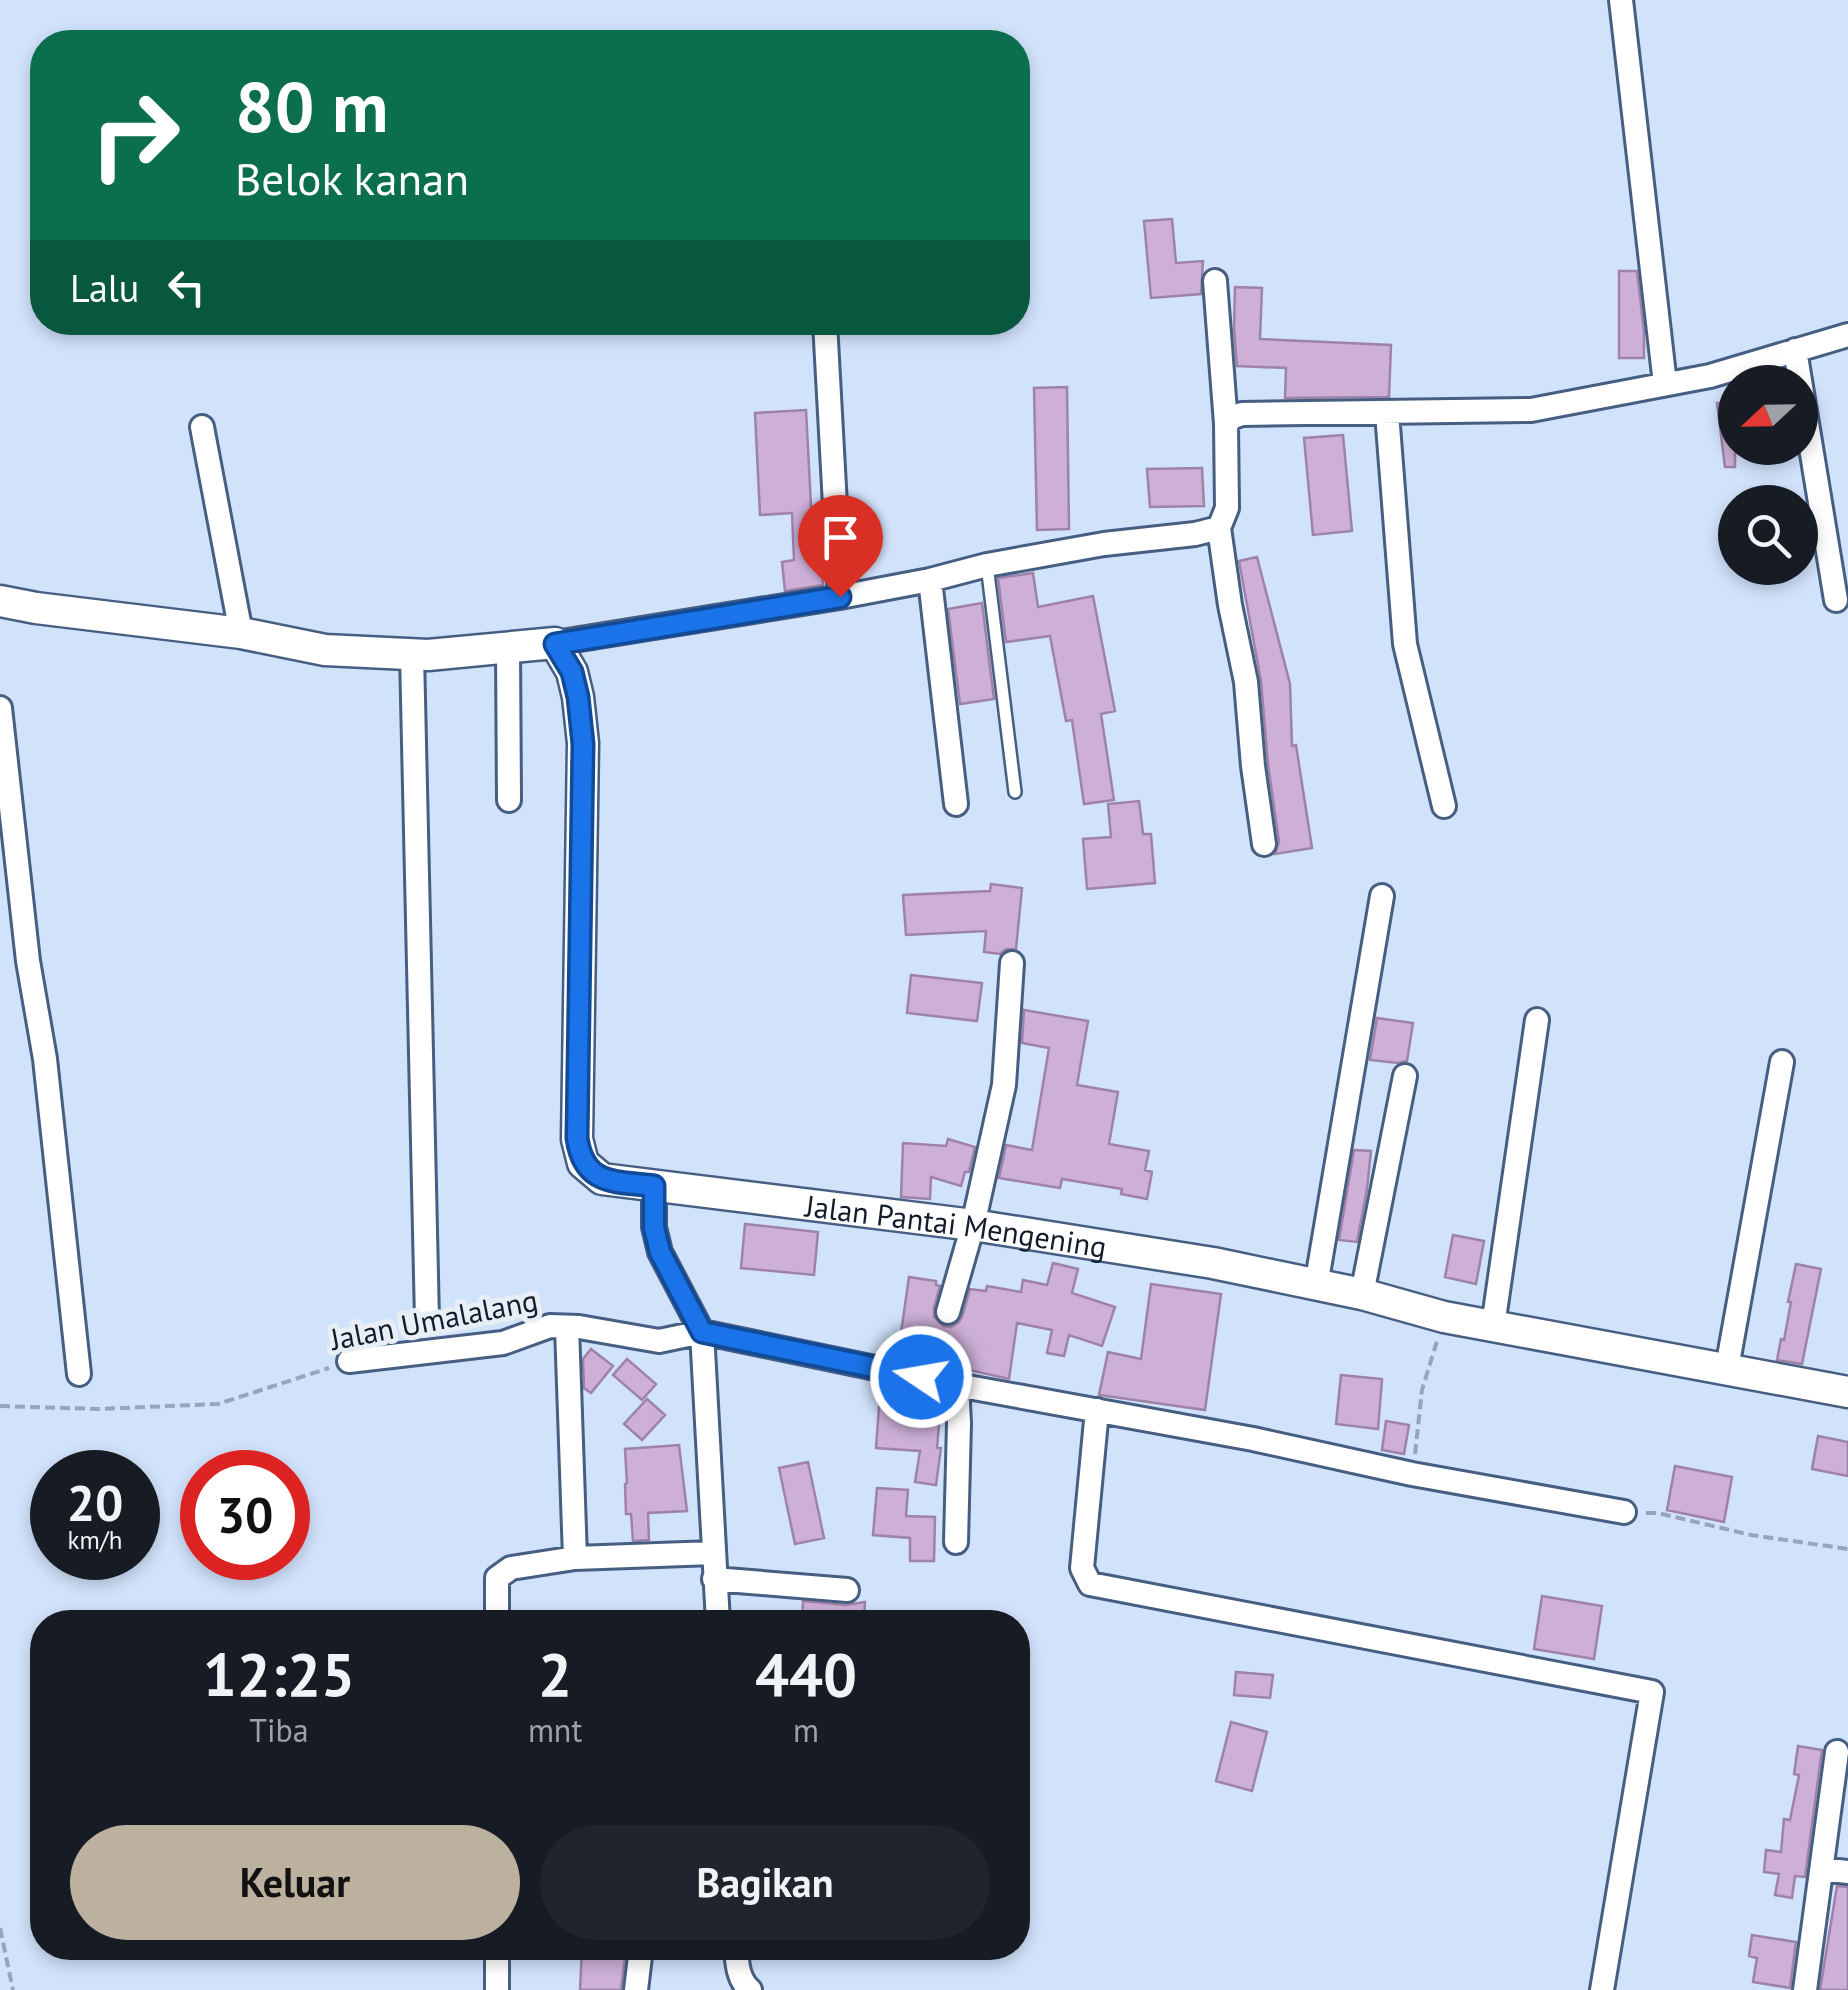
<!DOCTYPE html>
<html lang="id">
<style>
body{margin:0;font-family:"PT Sans",sans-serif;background:#20242c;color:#f1f3f6;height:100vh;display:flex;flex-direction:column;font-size:38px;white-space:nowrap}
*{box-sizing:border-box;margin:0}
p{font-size:32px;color:#9ea1a6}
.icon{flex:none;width:55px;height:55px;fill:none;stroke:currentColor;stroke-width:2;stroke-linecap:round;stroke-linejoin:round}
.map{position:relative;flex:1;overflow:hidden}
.drawer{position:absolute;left:30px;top:1610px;width:1000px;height:350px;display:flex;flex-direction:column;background:#171b24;border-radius:40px;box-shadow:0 5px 15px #0003}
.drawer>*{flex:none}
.guide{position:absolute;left:30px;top:30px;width:1000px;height:305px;border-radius:40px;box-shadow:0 5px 15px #0003;background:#0b6e4f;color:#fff;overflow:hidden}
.needle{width:65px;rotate:248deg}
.buttons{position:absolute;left:1718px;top:365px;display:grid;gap:20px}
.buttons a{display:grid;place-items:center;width:100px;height:100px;border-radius:50%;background:#171b24;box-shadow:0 5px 15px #0003;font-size:50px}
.speed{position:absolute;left:30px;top:1450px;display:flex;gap:20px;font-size:50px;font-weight:700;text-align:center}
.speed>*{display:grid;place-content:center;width:130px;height:130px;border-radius:50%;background:#171b24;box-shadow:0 5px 15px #0003;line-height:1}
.speed small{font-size:25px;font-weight:400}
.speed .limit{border:15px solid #d22;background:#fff;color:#111}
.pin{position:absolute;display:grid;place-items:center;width:85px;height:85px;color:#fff;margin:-102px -42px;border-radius:50% 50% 50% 0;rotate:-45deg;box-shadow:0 0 10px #0007}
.pin .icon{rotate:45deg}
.me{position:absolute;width:110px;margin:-55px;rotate:282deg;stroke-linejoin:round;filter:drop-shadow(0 0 8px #0008)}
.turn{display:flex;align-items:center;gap:35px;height:210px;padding:0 40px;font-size:45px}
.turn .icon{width:130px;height:130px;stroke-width:2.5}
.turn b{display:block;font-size:70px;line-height:85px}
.then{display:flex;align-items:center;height:95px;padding:0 40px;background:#0003;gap:20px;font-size:38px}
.eta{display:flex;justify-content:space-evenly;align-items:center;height:170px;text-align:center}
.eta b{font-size:60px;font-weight:700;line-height:70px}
.action{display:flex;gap:20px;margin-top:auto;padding:20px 40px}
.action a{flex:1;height:115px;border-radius:60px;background:#bcb19e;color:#111;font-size:40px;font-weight:700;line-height:115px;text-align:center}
.action a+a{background:#20242c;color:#f1f3f6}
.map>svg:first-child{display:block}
.building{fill:#cdafd7;stroke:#9e82a8;stroke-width:2.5}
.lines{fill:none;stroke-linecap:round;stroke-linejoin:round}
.service-casing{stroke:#465e82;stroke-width:16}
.minor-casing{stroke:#465e82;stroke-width:28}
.tertiary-casing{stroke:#465e82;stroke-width:35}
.path{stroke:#96a5ba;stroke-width:4;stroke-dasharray:10 5;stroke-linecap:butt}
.service{stroke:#fff;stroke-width:11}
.minor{stroke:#fff;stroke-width:22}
.tertiary{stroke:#fff;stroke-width:30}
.route-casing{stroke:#114b97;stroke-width:25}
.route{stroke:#1a73e8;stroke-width:18}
.labels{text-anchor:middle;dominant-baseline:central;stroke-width:10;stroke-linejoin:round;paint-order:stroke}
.street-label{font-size:30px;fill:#121c2b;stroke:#e8eef6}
</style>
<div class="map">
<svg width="1848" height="1990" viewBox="0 0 1848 1990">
<rect width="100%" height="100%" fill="#d1e2fb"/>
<path class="building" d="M1172 219 1176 263 1203 261 1201 294 1151 298 1144 221Z
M1619 271H1637L1644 331V358H1619Z
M1235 287 1262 288 1260 339 1391 345 1389 397 1285 398 1286 368 1237 366 1234 328Z
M1067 387 1069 529 1037 530 1034 388Z
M1735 401V467H1725L1717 403Z
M806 410 812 524H818L823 585 785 591 782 562 794 560 792 513 760 515 755 413Z
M1343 435 1352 531 1313 535 1304 438Z
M1202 468 1204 506 1150 507 1147 469Z
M1257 557 1290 684 1292 746 1296 745 1312 848 1275 854 1279 842 1268 764 1261 681 1239 561Z
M1033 573 1038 607 1093 596 1115 711 1101 714 1114 800 1084 804 1072 720 1066 721 1050 636 1006 642 998 578Z
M982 603 994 699 960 704 948 609Z
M1139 801 1143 834H1151L1155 883 1087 889 1083 839 1111 837 1108 804Z
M991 884 1022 888 1016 949H1006L1000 954 984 952 986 931 906 935 903 895 990 891Z
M911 975 982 983 977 1021 907 1013Z
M1024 1010 1088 1021 1077 1085 1118 1092 1109 1144 1149 1151 1145 1170 1152 1172 1147 1199 1121 1194 1122 1189 1062 1179 1060 1188 999 1178 1006 1145 1032 1150 1049 1048 1022 1043Z
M1377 1018 1413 1023 1407 1061 1398 1063 1370 1060Z
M948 1139 975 1147 969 1172H965L961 1186 931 1177 930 1199 901 1197 903 1143 946 1146Z
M1354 1150 1371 1151 1367 1189 1357 1242 1339 1240Z
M745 1224 818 1232 814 1275 741 1268Z
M1453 1235 1484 1241 1476 1284 1445 1277Z
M1053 1263 1078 1269 1072 1293 1115 1307 1102 1346 1069 1335 1064 1356 1047 1353 1052 1330 1017 1323 1009 1379 952 1366 957 1343 924 1338 921 1358 898 1354 909 1277 936 1281V1285L940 1286 934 1308V1317L943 1326 951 1327 958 1323 962 1317 970 1289 986 1291 987 1286 1021 1292 1023 1280 1047 1285Z
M1796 1264 1821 1269 1802 1364 1777 1360 1781 1339 1784 1340 1791 1302H1788Z
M1151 1284 1221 1294 1205 1410 1099 1395 1108 1352 1141 1359Z
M591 1349 613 1366 591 1393 584 1388 583 1359Z
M627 1359 656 1384 642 1400 613 1375Z
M1341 1375 1382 1379 1378 1429 1336 1424Z
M880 1393 941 1400 937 1448H941L936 1485 915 1482 920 1451 876 1448Z
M647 1399 665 1415 642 1440 624 1424Z
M1386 1421 1409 1425 1404 1454 1382 1450Z
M1818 1436 1848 1442V1476L1812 1469Z
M679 1445 687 1511 648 1513 649 1540 633 1541 631 1514H626L625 1484 627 1483 625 1449Z
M808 1462 824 1538 795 1544 779 1468Z
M1675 1466 1732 1477 1724 1522 1667 1510Z
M877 1488 908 1490 906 1516 935 1517 934 1561H910V1538L873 1535Z
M1542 1596 1602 1606 1594 1659 1534 1649Z
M803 1601 846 1605 865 1602 864 1622H802Z
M1236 1672 1273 1675 1270 1698 1234 1695Z
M1231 1722 1267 1732 1252 1791 1216 1781Z
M1798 1746 1822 1750 1805 1877 1795 1876 1792 1898 1775 1895 1779 1874 1764 1872 1766 1850 1781 1852 1784 1819 1790 1820 1799 1775 1794 1774Z
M1837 1886 1848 1887V1990H1820Z
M1752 1935 1796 1942 1790 1988 1753 1982 1757 1958 1749 1956Z
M582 1948H626L621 1990H580Z"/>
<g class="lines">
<g class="service-casing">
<path id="service" d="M987 565 1015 792"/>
</g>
<g class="minor-casing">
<path id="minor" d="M1621 0 1665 384
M1215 281 1226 424
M825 322 840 597
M1795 350 1836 600
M1387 413 1405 644 1444 806
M202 427 241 633
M1219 528 1230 605 1246 682 1253 766 1264 844
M930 580 956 804
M555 643 840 597 930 580 987 565 1104 544 1195 534 1219 528 1227 508 1226 424 1233 417 1242 414 1531 410 1710 376 1848 335
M508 648 509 800
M412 654 427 1320
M0 708 28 961 45 1059 79 1374
M654 1186V1227L660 1252 702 1332 718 1622
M1316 1286 1382 896
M1362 1294 1405 1076
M948 1312 973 1225 1004 1085 1012 963
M1493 1326 1537 1020
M567 1327 575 1558
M349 1361 503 1343 550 1326 579 1327 659 1341 702 1332 957 1385 1253 1439 1412 1474 1624 1512
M1727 1368 1782 1062
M1097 1410 1082 1568 1090 1584 1652 1692 1602 1990
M956 1542 959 1423 957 1385
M714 1579 847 1590
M497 1622V1578L511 1568 575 1558 713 1553
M1822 1869 1848 1872
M736 1948C737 1963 738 1980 750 1990
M497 1990V1948
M636 1990 641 1948
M1805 1990 1837 1752"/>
</g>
<g class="tertiary-casing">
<g id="tertiary">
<path id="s1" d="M0 601 36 608 241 633 325 650 428 655 555 643 572 672 578 697 583 743 577 1139 583 1163 602 1179 973 1225 1213 1263 1362 1294 1444 1317 1848 1392"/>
</g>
</g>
<path class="path" d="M0 1406 98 1409 218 1404 329 1368
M1415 1454 1422 1390 1437 1341
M1646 1513H1658L1751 1535 1848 1549
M0 1928 13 1990"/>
<use href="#service" class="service"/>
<use href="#minor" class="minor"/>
<use href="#tertiary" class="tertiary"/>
</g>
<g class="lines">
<g class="route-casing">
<path id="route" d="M840 597 555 644 572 672 578 697 583 744 577 1138C584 1186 615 1181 654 1186V1228L660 1252 702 1332 921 1377"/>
</g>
<use href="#route" class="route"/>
</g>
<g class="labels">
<g class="street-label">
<text stroke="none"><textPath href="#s1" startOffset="1468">Jalan Pantai Mengening</textPath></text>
<text transform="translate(434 1319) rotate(-11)">Jalan Umalalang</text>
</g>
</g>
</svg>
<div class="buttons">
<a><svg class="needle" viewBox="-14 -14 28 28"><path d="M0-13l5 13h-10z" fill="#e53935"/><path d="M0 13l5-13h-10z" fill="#9ea1a6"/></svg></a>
<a><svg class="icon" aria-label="search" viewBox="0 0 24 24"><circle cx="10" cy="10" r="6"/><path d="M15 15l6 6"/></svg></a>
</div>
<div class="speed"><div>20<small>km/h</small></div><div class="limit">30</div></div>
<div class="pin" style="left:840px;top:597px;background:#d93025"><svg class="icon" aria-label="arrive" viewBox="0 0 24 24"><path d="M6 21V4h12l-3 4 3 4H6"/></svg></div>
<svg class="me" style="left:921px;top:1377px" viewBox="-20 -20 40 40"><circle r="17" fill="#1a73e8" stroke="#fff" stroke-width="3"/><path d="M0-11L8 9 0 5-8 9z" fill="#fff"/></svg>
<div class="guide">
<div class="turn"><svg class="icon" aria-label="right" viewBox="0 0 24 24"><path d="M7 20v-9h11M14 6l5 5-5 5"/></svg><div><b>80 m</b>Belok kanan</div></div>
<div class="then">Lalu<svg class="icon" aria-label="left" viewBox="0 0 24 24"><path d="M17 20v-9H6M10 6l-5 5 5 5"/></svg></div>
</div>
<section class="drawer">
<div class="eta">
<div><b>12:25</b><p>Tiba</p></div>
<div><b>2</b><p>mnt</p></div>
<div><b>440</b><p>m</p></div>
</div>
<div class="action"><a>Keluar</a><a>Bagikan</a></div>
</section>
</div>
